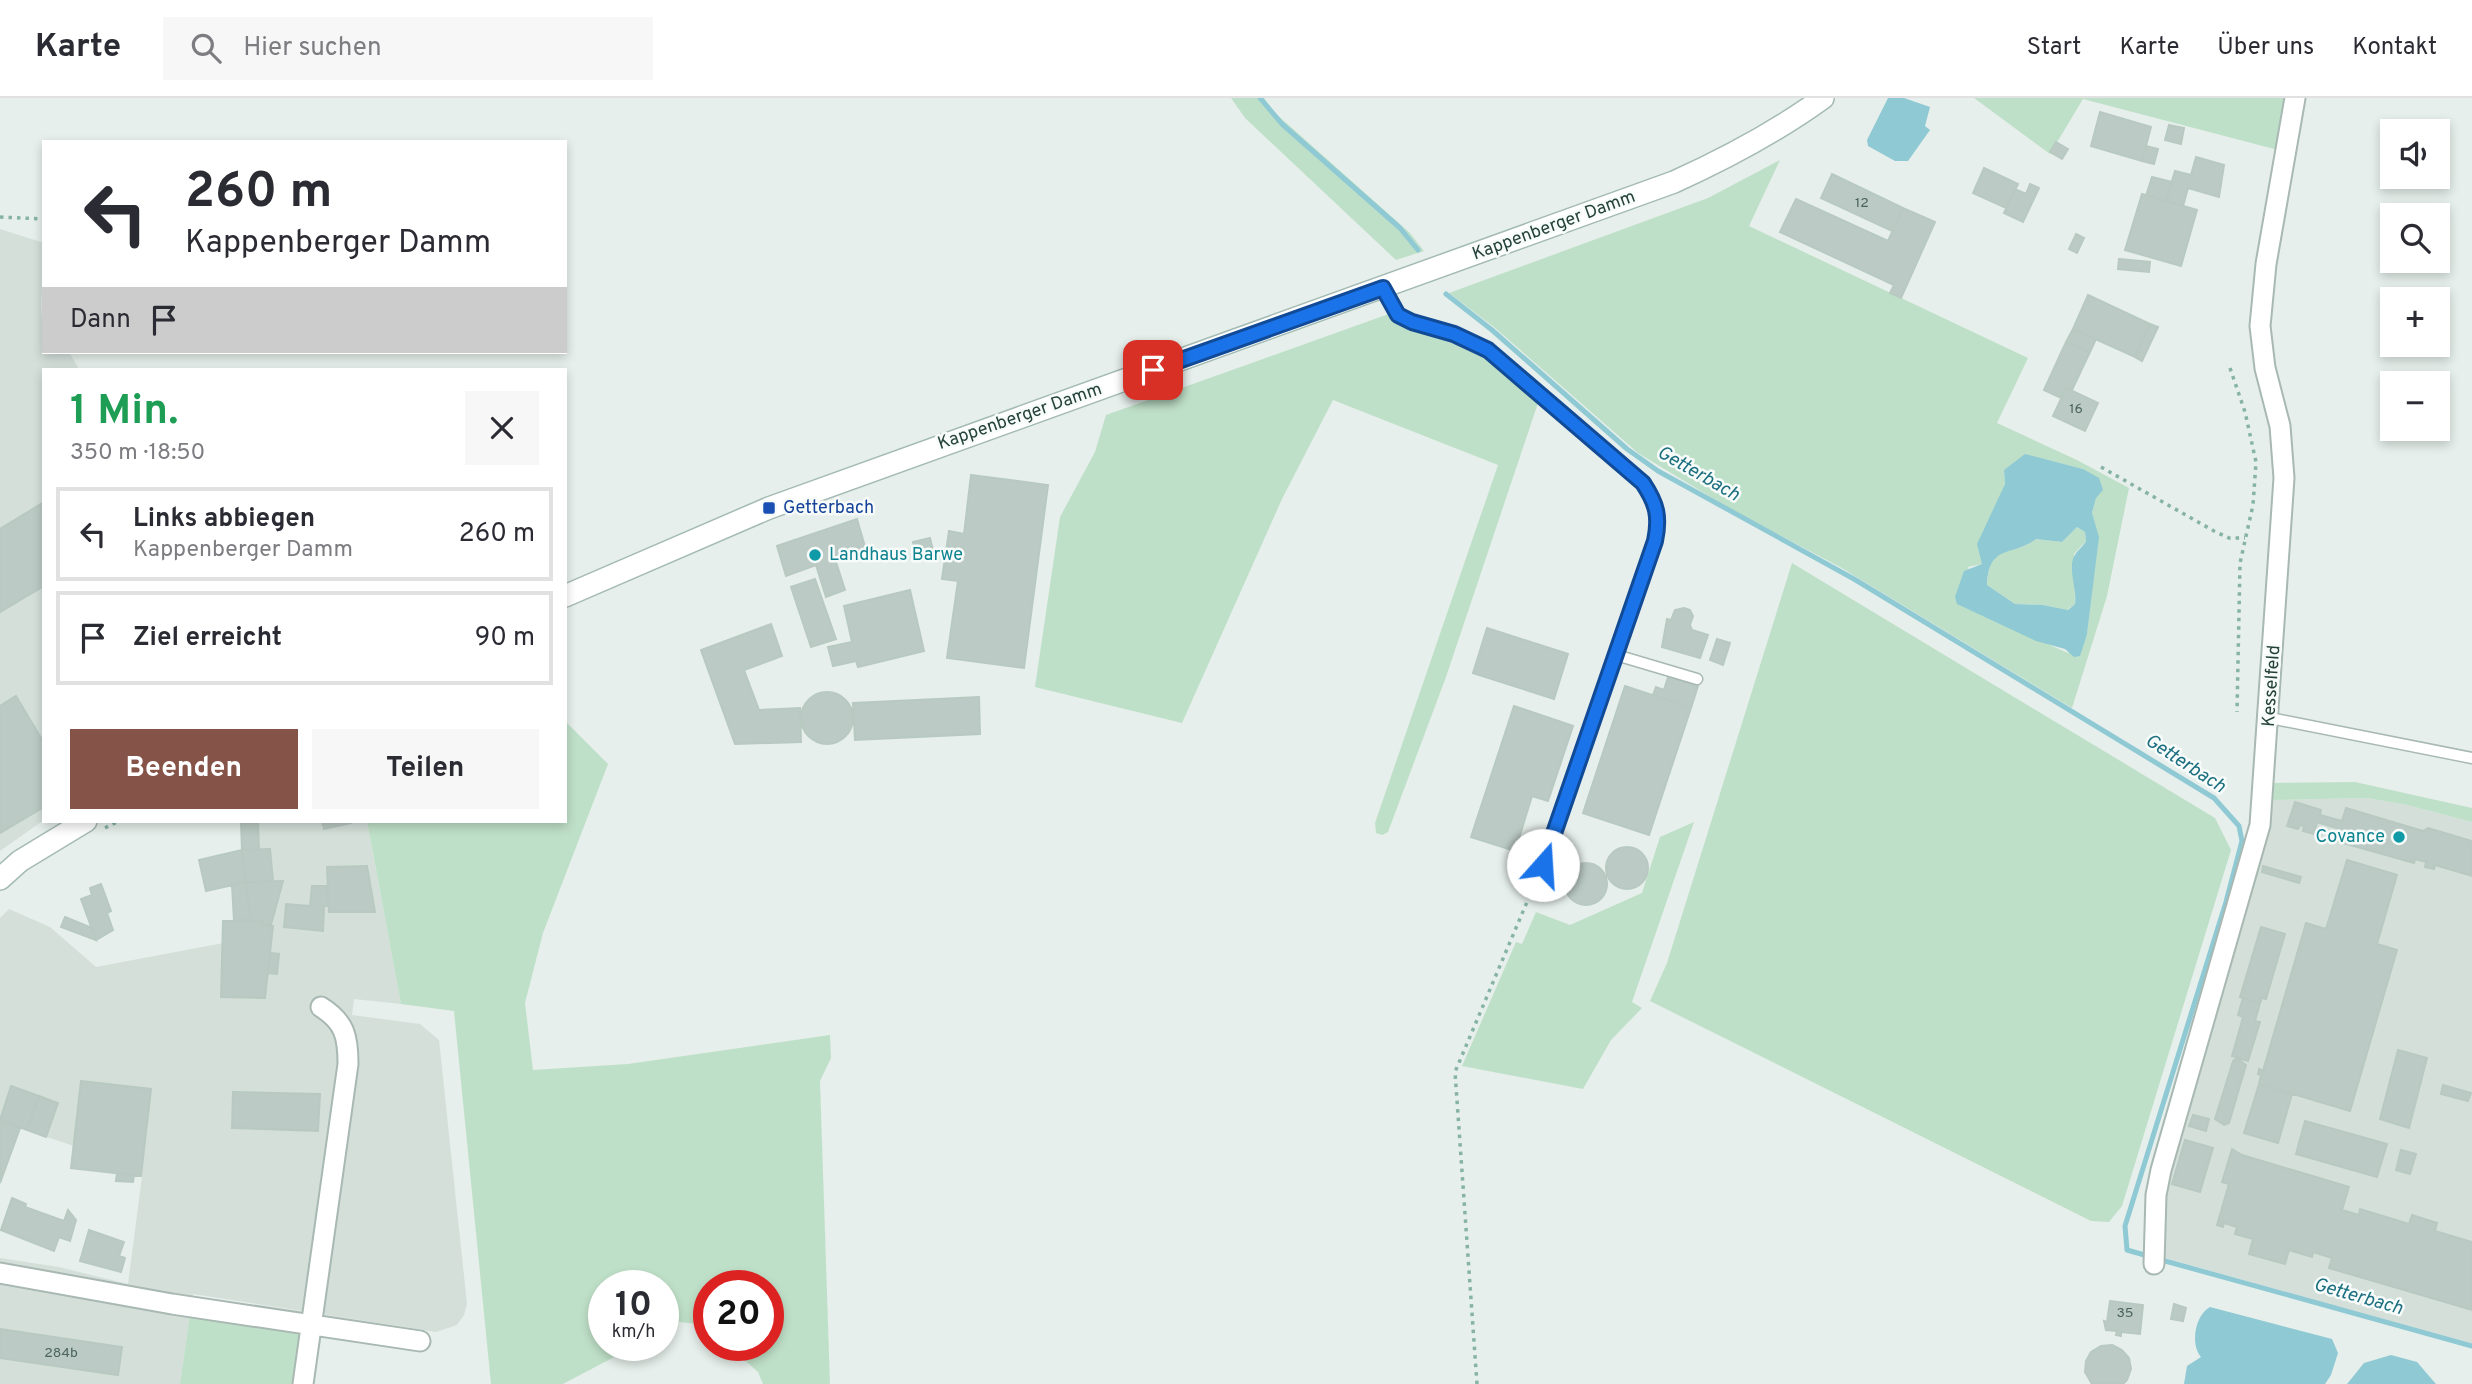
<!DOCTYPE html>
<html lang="de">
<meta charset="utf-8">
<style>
body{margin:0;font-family:Overpass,sans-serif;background:#f7f7f7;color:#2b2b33;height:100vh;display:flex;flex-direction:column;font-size:26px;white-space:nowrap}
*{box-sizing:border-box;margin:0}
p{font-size:23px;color:#7c7c81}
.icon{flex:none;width:38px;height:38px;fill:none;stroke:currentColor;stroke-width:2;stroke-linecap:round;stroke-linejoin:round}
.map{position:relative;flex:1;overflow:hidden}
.drawer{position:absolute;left:42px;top:270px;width:525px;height:455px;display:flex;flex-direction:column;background:#fff;border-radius:0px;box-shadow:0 4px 10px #0003}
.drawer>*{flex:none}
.guide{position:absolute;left:42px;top:42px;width:525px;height:214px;border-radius:0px;box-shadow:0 4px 10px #0003;background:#fff;color:#2b2b33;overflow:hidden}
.buttons{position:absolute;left:2380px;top:21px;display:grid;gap:14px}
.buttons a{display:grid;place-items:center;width:70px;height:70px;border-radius:0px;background:#fff;box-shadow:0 4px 10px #0003;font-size:35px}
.speed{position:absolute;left:588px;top:1172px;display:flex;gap:14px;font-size:35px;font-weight:700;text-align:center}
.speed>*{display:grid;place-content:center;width:91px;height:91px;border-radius:50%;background:#fff;box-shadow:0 4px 10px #0003;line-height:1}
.speed small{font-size:18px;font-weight:400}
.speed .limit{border:10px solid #d22;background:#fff;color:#111}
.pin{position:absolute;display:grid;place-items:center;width:60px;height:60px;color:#fff;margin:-30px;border-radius:14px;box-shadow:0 4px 10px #0006}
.me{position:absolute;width:77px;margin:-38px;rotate:19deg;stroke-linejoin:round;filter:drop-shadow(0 0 5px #0008)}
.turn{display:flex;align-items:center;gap:24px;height:147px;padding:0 28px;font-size:32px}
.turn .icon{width:91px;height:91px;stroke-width:2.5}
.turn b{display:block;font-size:49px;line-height:60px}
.then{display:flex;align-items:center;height:66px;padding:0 28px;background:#0003;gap:14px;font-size:26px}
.round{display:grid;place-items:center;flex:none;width:74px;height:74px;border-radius:0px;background:#f7f7f7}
.overview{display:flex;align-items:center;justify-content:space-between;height:119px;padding:0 28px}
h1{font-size:42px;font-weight:700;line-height:52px;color:#1e9e55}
.button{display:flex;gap:14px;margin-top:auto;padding:14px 28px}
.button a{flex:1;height:80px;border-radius:0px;background:#855347;color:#fff;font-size:28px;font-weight:700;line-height:80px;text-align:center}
.button a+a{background:#f7f7f7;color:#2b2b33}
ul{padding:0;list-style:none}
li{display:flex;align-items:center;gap:21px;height:94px;margin:0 14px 10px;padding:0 14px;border:4px solid #e1e1e2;border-radius:0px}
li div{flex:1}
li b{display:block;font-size:26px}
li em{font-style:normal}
header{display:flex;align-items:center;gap:42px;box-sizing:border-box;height:98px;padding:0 35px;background:#fff;border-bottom:2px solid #e1e1e2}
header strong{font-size:33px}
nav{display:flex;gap:38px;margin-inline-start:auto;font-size:24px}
.search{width:490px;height:63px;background:#f7f7f7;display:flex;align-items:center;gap:18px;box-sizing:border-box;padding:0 24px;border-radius:0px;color:#7c7c81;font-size:26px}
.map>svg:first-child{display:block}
.built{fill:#d4dfda}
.green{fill:#bfe0c8;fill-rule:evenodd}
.water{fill:#8ec9d4;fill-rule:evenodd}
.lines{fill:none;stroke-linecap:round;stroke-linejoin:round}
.stream{stroke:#8ec9d4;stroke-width:5}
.building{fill:#bbcac4;stroke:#b8c9c2;stroke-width:2}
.lane-casing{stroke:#a8b8b2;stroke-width:13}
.street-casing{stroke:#a8b8b2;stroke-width:23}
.secondary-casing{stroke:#a4bbb3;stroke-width:24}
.path{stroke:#86b3a5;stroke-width:3.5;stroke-dasharray:3.5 5;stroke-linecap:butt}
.lane{stroke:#fff;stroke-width:10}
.street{stroke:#fff;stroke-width:19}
.secondary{stroke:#fff;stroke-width:21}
.route-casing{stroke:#114b97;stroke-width:18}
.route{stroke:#1a73e8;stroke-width:12}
.transit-dot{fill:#1a4fb4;stroke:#f7fbf9;stroke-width:2.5}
.culture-dot{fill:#0f9aa8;stroke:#f7fbf9;stroke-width:2.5}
.labels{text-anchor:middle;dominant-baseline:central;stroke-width:5;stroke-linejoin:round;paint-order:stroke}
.number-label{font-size:14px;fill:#4a645c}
.street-label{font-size:18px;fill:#24423a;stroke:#f7fbf9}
.transit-label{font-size:18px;fill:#164399;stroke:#f7fbf9;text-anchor:start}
.culture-label{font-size:18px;fill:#0d838f;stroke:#f7fbf9;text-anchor:start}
.water-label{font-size:19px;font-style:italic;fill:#1c6f80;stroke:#f7fbf9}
</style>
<header>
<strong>Karte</strong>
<div class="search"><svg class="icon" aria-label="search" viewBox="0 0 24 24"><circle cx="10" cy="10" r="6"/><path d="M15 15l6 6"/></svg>Hier suchen</div>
<nav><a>Start</a><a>Karte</a><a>Über uns</a><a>Kontakt</a></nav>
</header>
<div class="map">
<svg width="2472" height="1286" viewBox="0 0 2472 1286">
<rect width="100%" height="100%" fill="#e6efeb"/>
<path class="built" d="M0 131 44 145 41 208 44 254H69L79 271H44V722L0 753Z
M2367 700 2407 707 2472 724V1247L2162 1159V1090L2271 702Z
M241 723H367L401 906 354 901 352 917 420 926 439 942 467 1206 464 1217 457 1227 436 1234 193 1196 180 1286H0V1160L59 1169 128 1186 142 1079 71 1070 74 1048 20 1030 0 1086V820L9 811 50 829 96 869 250 840Z"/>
<path class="green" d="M1231 0H1264L1274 14 1410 135 1424 153 1396 162 1245 20Z
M1974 0H2287L2278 52 2083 1 2050 56Z
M1780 62 1749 128 2028 260 1997 325 2077 362 2129 390 2107 498 2072 610 1840 469 1732 412 1638 355 1494 229 1449 195 1708 100ZM2026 357 2083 371 2096 400 2092 415 2098 439 2087 536 2068 555 1982 517 1968 469 1982 466 2005 386 2004 372Z
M1397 213 1474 249 1538 305 1446 579 1388 734 1382 737 1376 735 1375 725 1498 367 1333 302 1282 401 1182 625 1035 589 1060 419 1095 354 1106 317Z
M2077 429 2085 434 2086 443 2074 456 2075 506 2067 512 2043 507 2015 506 1987 487C1990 442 2012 460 2036 441L2062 444Z
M1792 465 2215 720 2231 752 2122 1108 2109 1124 2091 1123 1650 903 1667 865Z
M565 623 608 666 543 835 525 905 533 972 628 966 830 937 831 960 820 983 830 1286H763L758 1274 729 1248H768V1188H709V1227L679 1224 663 1232V1188H604V1248H635L563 1286H491L454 913 401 906 367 723H565Z
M2355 684 2472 710V724L2407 707 2367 700 2271 702 2272 685Z
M1694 724 1632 904 1642 910 1611 942 1583 991 1462 968 1516 844 1522 846 1536 814 1570 827 1642 795 1660 739Z
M190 1216 302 1234 295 1286H180Z"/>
<path class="water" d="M1888 0H1904L1930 9 1925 28 1930 32 1908 63H1895L1868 48 1867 42Z
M2025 356 2083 371 2099 380 2103 392 2096 400 2092 415 2099 439 2087 536 2080 558 2074 559 2065 551 2036 543 1957 506 1955 499 1964 473 1982 466 1977 446 2005 386 2004 372ZM2077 429 2085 434 2086 443C2082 450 2075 454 2073 461 2069 474 2077 492 2075 506L2068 512 2043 507 2015 506 1987 487C1989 445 2012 459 2036 441L2062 444Z
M2210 1209 2332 1241 2338 1255 2331 1277 2325 1286H2184L2187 1268 2201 1259C2190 1246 2195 1217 2210 1209Z
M2391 1257 2417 1264 2436 1286H2347L2364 1265Z"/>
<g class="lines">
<path class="stream" d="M1260 0 1282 26 1400 130 1418 152
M1446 196 1492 232 1627 351 1658 373 1854 481 2214 700 2239 728 2242 743 2226 804 2125 1128 2127 1152 2148 1158
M2158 1161 2472 1248"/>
</g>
<path class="building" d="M2100 14 2151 29 2142 63 2091 48Z
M2169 27 2184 30 2181 46 2165 42Z
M2056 44 2068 51 2062 61 2050 54Z
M2146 48 2158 51 2154 66 2142 63Z
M2196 59 2224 67 2219 99 2188 90 2183 108 2166 103 2175 73 2191 77Z
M1984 70 2018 86 2006 110 1973 95Z
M1832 76 1903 110 1892 133 1821 100Z
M2152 79 2172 84 2166 103 2146 98Z
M2030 86 2039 90 2023 124 2004 115 2015 91 2026 96Z
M2142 96 2197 112 2181 168 2125 152Z
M1796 101 1888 143 1903 110 1935 124 1901 200 1890 195 1894 187 1780 134Z
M2076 136 2084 140 2077 155 2069 151Z
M2119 161 2150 164 2149 174 2118 171Z
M2088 197 2150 226 2135 259 2073 231Z
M2150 226 2158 229 2142 263 2135 259Z
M2073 231 2096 241 2090 254 2066 244Z
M2066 244 2090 254 2072 292 2066 290 2061 300 2044 292Z
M2066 290 2098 305 2085 333 2053 318Z
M971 377 1048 387 1024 570 947 560 958 483 942 481 949 433 964 436Z
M44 404V488L0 514V431Z
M857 421 866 452 835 461 845 492 826 499 816 467 786 478 777 448Z
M930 440 933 452 915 456 913 444Z
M815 481 836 541 811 549 791 489Z
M910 492 924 553 858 569 856 563 833 568 828 549 852 544 844 508Z
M1684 510 1690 512 1693 518 1690 527 1692 532 1708 537 1700 560 1662 549 1667 521 1671 522 1675 512Z
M771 526 782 558 744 572 759 612 800 610 801 644 735 646 701 552Z
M1487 530 1568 556 1554 601 1473 575Z
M1717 541 1730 545 1723 567 1710 562Z
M1668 579 1698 588 1691 610 1653 597 1656 589 1664 592Z
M1625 588 1691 610 1649 737 1583 715Z
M801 620a26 26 0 1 1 52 0a26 26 0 1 1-52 0Z
M16 598 44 645V709L0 735V608Z
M979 599 980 636 855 642 853 605Z
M1514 608 1573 628 1548 703 1532 698 1515 753 1471 739Z
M2295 704 2321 712 2320 717 2342 723 2346 710 2423 733 2428 730 2472 743V778L2435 767 2434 771 2425 769 2426 764 2415 761 2414 765 2336 743 2340 731 2317 724 2314 736 2303 733 2304 728 2300 727 2298 731 2287 728Z
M322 723H351V725L324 731Z
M241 724H258L259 751 242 752Z
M1606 770a21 21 0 1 1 42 0a21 21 0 1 1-42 0Z
M270 751 273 783 246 784 242 752Z
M242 752 246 784 206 793 199 762Z
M2347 762 2397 777 2377 846 2397 852 2350 1013 2259 986 2261 977 2258 976 2259 971 2263 973 2306 825 2326 831Z
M1565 786a21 21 0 1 1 42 0a21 21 0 1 1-42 0Z
M367 768 375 814H329L327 769Z
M2263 768 2301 779 2299 785 2262 774Z
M283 783 271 827H263V823L250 822 246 784Z
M246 784 250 822 234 823 232 787Z
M101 786 111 813 107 815 113 832 96 842 81 801 92 797 90 790Z
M312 788H327L328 808H324L323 833 284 829 286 806 310 808Z
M65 819 92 830 96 842 61 829Z
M223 823H263V827L273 828 265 900 221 899Z
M2261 829 2285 836 2266 901 2262 900 2260 905 2240 899Z
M270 855 279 856 277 876 268 875Z
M2243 900 2260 905 2255 923 2260 924 2248 963 2232 958 2243 919 2238 917Z
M2398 952 2427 960 2409 1030 2380 1021Z
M2237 960 2246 967 2229 1025 2224 1027 2215 1021 2233 963Z
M81 983 151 991 141 1078 71 1070Z
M2259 986 2292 996 2278 1045 2244 1035Z
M2443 987 2471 995 2468 1003 2441 996Z
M11 988 39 998 27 1032 0 1022Z
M233 994 320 996 318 1033 232 1030Z
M39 998 58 1005 46 1039 27 1032Z
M2193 1017 2209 1021 2206 1033 2189 1028Z
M0 1022 20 1030 0 1085Z
M2305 1023 2387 1046 2377 1079 2296 1056Z
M2185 1042 2213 1050 2200 1094 2172 1086Z
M2232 1051 2242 1057 2349 1089 2342 1112 2359 1117 2360 1111 2409 1126 2412 1117 2437 1125 2435 1133 2472 1144V1212L2329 1170 2332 1160 2313 1154 2312 1159 2289 1152 2285 1166 2249 1156 2253 1141 2235 1136 2237 1129 2224 1125 2223 1129 2217 1127 2229 1086 2222 1084Z
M2401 1052 2416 1056 2410 1076 2396 1072Z
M117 1075 134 1077 133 1084 116 1083Z
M12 1100 26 1106 25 1109 64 1123 68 1112 76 1122 70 1143 59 1139 54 1153 1 1132Z
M89 1132 124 1144 119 1158 125 1160 121 1174 80 1163Z
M2110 1203 2143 1207 2140 1236 2121 1234V1238L2116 1237 2117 1233 2106 1232 2104 1223 2107 1224Z
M2174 1206 2186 1210 2183 1223 2171 1221Z
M0 1231 122 1249 118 1277 0 1260Z
M2112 1247 2122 1252 2129 1260 2131 1271 2127 1282 2123 1286H2092L2085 1274 2086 1263 2091 1254 2101 1248Z"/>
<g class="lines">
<g class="lane-casing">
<path id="lane" d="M1383 190 1397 217 1412 224 1454 236 1487 252 1643 385C1657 405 1660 419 1655 443L1543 767
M1616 557 1697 581
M2270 620 2472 660"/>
</g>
<g class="street-casing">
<path id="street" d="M2154 1166 2156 1097 2161 1072 2260 727 2284 380 2280 328 2265 270 2260 228 2266 166 2295 0
M0 1175 172 1206 420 1243
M303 1286 348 966C348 939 345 924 321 909"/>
</g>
<g class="secondary-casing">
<path id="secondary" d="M565 498 769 410 1674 84C1727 60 1776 34 1823 0
M0 781 20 763 86 723"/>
</g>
<path class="path" d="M0 119 44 121
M2230 270 2245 314 2256 364 2253 407 2240 465 2237 614
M2101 369 2214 433 2229 440H2245
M105 730 119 723
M1477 1286 1455 974 1538 778"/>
<use href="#lane" class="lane"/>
<use href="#street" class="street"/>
<use href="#secondary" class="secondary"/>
</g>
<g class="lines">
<g class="route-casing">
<path id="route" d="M1153 272 1383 190 1398 217 1412 224 1454 236 1488 252 1643 385C1657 406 1660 419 1655 443L1543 767"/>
</g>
<use href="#route" class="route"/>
</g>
<rect class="transit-dot" x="762" y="403" width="14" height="14" rx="3.5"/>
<g class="culture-dot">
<circle cx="815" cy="457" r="7"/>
<circle cx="2399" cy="739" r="7"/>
</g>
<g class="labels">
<g class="number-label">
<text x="1862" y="105">12</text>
<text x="2076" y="311">16</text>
<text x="2125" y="1215">35</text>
<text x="61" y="1255">284b</text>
</g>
<g class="street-label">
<text transform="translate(1554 128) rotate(-20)">Kappenberger Damm</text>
<text transform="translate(1020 319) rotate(-19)">Kappenberger Damm</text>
<text transform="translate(2272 588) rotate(-86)">Kesselfeld</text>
</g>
<g class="transit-label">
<text x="783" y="410">Getterbach</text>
</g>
<g class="culture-label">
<text x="829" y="457">Landhaus Barwe</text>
<text x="2385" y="739" text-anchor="end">Covance</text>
</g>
<g class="water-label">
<text transform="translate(1698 376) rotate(30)">Getterbach</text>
<text transform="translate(2185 666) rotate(33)">Getterbach</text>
<text transform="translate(2358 1199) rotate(16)">Getterbach</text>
</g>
</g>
</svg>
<div class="buttons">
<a><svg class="icon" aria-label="sound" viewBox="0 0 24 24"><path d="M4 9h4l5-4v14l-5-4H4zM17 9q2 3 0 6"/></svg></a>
<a><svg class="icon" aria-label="search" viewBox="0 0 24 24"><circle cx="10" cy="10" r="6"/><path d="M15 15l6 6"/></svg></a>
<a>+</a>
<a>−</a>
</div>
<div class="speed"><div>10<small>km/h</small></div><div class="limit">20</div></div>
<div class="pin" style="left:1153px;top:272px;background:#d93025"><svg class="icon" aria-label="arrive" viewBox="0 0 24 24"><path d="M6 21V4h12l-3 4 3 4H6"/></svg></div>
<svg class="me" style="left:1543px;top:767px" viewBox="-20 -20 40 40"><circle r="19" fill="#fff"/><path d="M0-13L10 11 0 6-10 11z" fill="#1a73e8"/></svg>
<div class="guide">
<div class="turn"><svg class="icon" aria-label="left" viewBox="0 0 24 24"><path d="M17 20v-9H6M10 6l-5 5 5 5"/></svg><div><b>260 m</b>Kappenberger Damm</div></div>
<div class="then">Dann<svg class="icon" aria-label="arrive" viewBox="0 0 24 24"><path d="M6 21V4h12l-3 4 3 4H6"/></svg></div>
</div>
<section class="drawer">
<div class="overview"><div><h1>1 Min.</h1><p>350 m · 18:50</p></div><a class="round"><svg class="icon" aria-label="close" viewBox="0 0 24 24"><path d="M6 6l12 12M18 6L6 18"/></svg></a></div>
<ul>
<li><svg class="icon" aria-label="left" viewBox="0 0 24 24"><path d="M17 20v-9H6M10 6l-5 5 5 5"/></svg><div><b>Links abbiegen</b><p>Kappenberger Damm</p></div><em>260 m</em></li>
<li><svg class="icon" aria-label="arrive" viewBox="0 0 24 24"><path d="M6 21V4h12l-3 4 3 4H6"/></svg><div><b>Ziel erreicht</b></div><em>90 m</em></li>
</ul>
<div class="button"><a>Beenden</a><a>Teilen</a></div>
</section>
</div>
